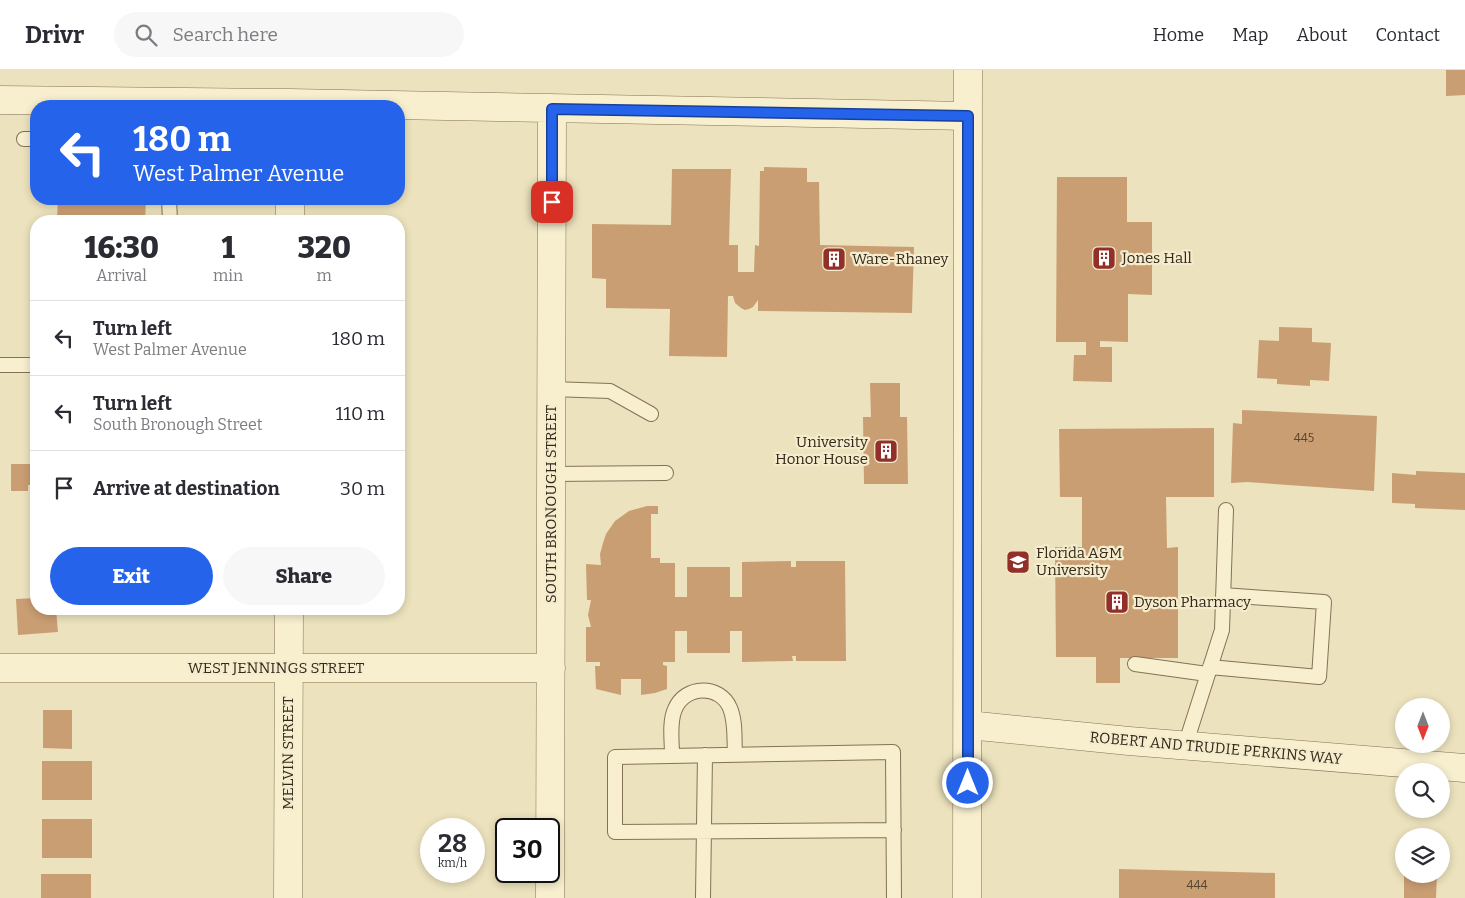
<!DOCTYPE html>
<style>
body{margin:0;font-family:Bitter,serif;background:#f7f7f7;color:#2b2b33;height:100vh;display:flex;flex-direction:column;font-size:19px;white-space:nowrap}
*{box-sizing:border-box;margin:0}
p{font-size:16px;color:#7c7c81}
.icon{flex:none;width:28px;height:28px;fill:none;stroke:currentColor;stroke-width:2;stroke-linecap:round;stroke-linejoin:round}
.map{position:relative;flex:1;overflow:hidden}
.sheet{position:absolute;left:30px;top:145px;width:375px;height:400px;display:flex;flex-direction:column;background:#fff;border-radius:20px;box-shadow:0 2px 8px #0003}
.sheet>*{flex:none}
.top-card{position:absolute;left:30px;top:30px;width:375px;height:105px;border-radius:20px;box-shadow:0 2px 8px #0003;background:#2563eb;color:#fff;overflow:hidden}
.needle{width:32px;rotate:180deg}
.tools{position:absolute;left:1395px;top:628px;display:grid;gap:10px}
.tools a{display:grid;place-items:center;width:55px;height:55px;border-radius:50%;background:#fff;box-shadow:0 2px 8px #0003;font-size:25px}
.speed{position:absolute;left:420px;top:748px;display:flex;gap:10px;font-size:25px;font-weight:700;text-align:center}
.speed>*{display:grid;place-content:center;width:65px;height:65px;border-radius:50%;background:#fff;box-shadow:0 2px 8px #0003;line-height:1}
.speed small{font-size:12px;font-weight:400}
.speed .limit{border:2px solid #111;border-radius:8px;background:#fff;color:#111}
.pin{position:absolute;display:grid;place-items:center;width:42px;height:42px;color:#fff;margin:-21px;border-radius:10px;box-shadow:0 2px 8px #0006}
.me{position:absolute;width:55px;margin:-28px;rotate:0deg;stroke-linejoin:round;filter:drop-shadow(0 0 4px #0008)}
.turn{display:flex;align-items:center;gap:18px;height:105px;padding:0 20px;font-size:22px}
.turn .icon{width:65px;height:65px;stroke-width:2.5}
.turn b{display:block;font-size:35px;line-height:42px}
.eta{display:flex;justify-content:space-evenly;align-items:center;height:85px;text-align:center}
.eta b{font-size:30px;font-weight:800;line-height:35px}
.primary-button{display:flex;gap:10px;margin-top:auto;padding:10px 20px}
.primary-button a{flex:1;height:58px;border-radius:30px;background:#2563eb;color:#fff;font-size:20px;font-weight:800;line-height:58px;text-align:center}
.primary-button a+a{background:#f7f7f7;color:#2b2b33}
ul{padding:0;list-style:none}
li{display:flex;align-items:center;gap:15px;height:75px;padding:0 20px;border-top:1px solid #e1e1e2}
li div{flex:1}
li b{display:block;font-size:19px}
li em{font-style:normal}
header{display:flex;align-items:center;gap:30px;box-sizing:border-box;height:70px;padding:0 25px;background:#fff;border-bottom:1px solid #e1e1e2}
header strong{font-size:24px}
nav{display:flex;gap:28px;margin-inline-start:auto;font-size:18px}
.search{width:350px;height:45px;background:#f7f7f7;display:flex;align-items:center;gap:12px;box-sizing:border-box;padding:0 18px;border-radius:28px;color:#7c7c81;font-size:19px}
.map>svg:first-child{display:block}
.building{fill:#ca9e73}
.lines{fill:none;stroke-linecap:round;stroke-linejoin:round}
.service-casing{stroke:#837256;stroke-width:16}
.minor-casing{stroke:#837256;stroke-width:29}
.service{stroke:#f8efcf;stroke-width:14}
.minor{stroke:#f8efcf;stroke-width:28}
.route-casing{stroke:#184099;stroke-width:12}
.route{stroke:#2563eb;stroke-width:9}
.labels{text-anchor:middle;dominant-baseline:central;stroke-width:4.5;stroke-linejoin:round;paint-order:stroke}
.number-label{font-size:12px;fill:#594631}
.poi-label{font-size:15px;fill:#33281b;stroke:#f4eccc;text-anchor:start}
.street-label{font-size:15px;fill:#33281b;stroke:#f4eccc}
</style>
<header>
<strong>Drivr</strong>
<div class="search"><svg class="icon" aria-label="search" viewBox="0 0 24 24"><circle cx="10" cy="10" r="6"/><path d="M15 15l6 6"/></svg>Search here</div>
<nav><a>Home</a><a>Map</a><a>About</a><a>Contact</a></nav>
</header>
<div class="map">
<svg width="1465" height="828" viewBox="0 0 1465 828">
<rect width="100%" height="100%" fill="#ece2bd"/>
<path class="building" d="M1446 0H1465V25L1446 26Z
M764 97 807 98V112H819L820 175 914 177 912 243 758 241V230L753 237 749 239 745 240 741 238 735 233 733 226H728L727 287 669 286 670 239 606 238V209L592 208V154L671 155 672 99H731L729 175H738V202H754L755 175 759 176 760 101H764Z
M1057 107H1127V152H1152V225L1128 224V272L1100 271V277H1112V312L1073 311 1074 285H1086V272H1056Z
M58 129H146L145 151 57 150Z
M1279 257 1312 258V272L1331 273 1329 311 1310 310V316L1277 314V309L1257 308 1259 270 1279 271Z
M870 313H900V347H907L908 414H864L863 347H871Z
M1242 340 1377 346 1374 421 1247 412 1231 413 1233 353 1242 354Z
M1214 358V427H1166L1167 478 1178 477V588H1120V613H1096V587H1056L1055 477H1082V427H1060L1059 359Z
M11 394H36V415H28V421H11Z
M1416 401 1465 403V440L1415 438V434L1392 433V403L1416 405Z
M647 436H658V444H651V488H660V493H675V527H687V497H730V527H742V492L791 491V497H796V491H845L846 591H796V586H792L793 591 742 592V561H730V583H687V561H675V592H663V595L667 596V619L655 623 641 625V609H621V625L596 619 595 596H600V592H586V557H591L588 545 591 530H587L586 494 601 495 600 484 603 473 606 464 615 451 629 441Z
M36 528V539H56L58 562 18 565 16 529Z
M43 640H72V679L43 678Z
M42 691H92V730H42Z
M42 749H92V788H42Z
M1119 799 1275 803V828H1119Z
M41 804H91V828H41Z
M1404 804H1437L1436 828H1404Z"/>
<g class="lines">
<g class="service-casing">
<path id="service" d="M24 69H36
M169 129 170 151
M0 295H36
M551 319 610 321 651 344
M551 404 666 403
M1135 594 1207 604
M1210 597 1319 607 1324 532 1223 525
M1185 676 1222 560 1226 440
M672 685C672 671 669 652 675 639 685 615 720 614 730 638 736 652 734 670 735 685
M894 760 615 762V687L893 682 894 828
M703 828 705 685"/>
</g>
<g class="minor-casing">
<path id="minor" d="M0 30 290 33 968 46
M290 151V129
M0 598H551
M968 655 1129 671 1465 698
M288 828 289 539
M550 828 552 39
M967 828 968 0"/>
</g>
<use href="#service" class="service"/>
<use href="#minor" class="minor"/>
</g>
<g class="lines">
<g class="route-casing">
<path id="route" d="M552 132V39L968 46V713"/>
</g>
<use href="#route" class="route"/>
</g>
<defs>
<g id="building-square" transform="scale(1.25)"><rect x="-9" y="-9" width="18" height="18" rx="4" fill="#912f28" stroke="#f4eccc"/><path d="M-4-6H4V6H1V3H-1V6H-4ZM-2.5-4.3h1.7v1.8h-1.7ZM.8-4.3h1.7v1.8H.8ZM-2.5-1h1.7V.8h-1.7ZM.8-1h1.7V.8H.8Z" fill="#fff"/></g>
<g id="university-square" transform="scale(1.25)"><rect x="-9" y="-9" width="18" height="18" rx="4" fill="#912f28" stroke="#f4eccc"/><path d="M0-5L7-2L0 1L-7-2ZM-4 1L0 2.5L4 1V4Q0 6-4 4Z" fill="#fff"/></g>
</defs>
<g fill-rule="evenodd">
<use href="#building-square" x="1104" y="188"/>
<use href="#building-square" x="834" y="189"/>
<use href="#building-square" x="886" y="381"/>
<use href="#university-square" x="1018" y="492"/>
<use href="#building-square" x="1117" y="532"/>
</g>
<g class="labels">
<g class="number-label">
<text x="1304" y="368">445</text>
<text x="1197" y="815">444</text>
</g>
<g class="poi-label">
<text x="1122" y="188">Jones Hall</text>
<text x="852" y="189">Ware-Rhaney</text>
<text x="868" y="372" text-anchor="end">University<tspan x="868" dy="17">Honor House</tspan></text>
<text x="1036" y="483">Florida A&amp;M<tspan x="1036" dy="17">University</tspan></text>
<text x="1134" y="532">Dyson Pharmacy</text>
</g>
<g class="street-label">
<text transform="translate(551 434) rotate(-90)">SOUTH BRONOUGH STREET</text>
<text x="276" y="598">WEST JENNINGS STREET</text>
<text transform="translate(1216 678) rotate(5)">ROBERT AND TRUDIE PERKINS WAY</text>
<text transform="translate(288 683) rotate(-90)">MELVIN STREET</text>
</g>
</g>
</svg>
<div class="tools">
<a><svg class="needle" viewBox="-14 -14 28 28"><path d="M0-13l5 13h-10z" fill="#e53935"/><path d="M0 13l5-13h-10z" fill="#7c7c81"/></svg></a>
<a><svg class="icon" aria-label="search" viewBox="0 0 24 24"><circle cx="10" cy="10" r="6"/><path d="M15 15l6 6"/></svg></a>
<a><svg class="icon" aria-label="layers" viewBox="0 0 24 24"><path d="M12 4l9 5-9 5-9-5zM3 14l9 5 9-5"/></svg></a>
</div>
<div class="speed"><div>28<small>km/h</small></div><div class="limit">30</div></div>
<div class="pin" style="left:552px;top:132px;background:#d93025"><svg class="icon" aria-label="arrive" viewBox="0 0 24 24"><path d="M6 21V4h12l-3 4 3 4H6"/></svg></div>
<svg class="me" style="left:968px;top:713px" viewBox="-20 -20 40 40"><circle r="17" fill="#2563eb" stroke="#fff" stroke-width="3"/><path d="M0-11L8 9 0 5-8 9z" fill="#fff"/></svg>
<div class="top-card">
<div class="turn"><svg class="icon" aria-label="left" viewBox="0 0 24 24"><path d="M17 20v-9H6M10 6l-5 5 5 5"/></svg><div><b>180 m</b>West Palmer Avenue</div></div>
</div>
<section class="sheet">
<div class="eta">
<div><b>16:30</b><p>Arrival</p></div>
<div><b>1</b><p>min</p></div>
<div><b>320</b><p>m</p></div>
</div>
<ul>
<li><svg class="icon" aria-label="left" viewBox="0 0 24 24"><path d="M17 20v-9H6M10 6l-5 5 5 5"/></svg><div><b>Turn left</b><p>West Palmer Avenue</p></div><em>180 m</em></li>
<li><svg class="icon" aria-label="left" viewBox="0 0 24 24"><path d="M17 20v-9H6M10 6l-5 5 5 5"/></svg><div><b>Turn left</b><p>South Bronough Street</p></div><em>110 m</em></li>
<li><svg class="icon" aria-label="arrive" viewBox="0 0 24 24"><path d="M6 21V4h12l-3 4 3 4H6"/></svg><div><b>Arrive at destination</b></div><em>30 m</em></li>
</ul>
<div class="primary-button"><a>Exit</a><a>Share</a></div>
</section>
</div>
